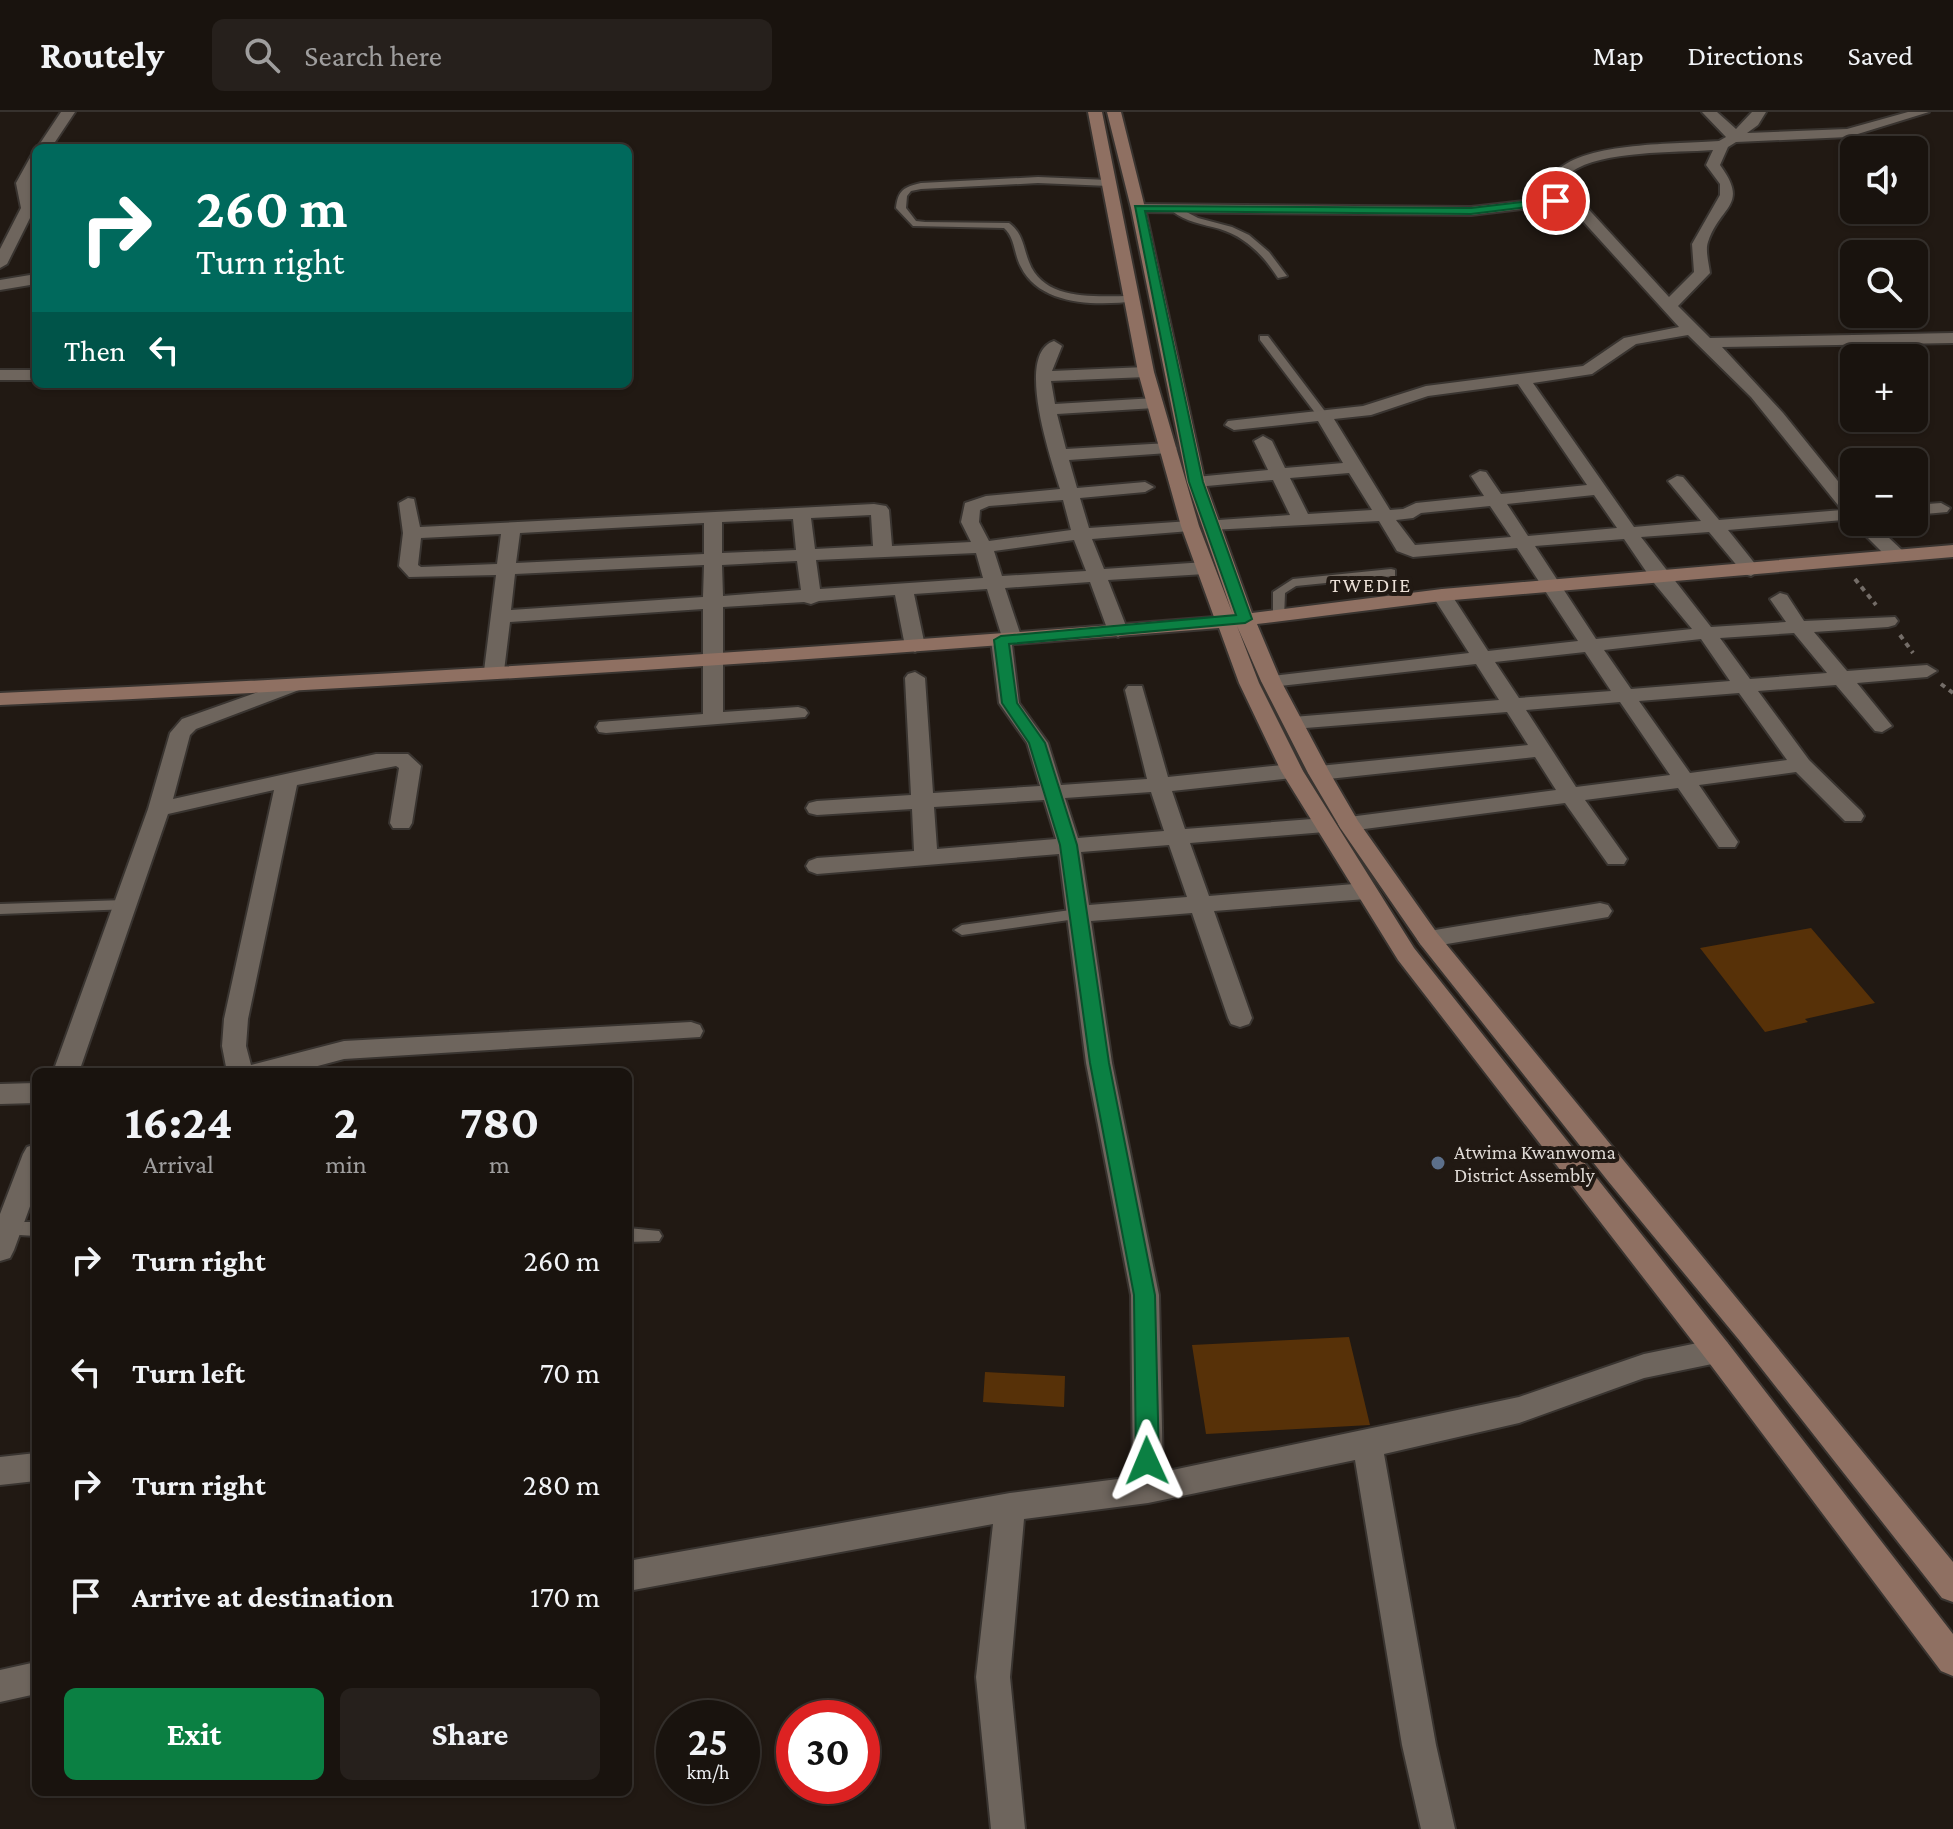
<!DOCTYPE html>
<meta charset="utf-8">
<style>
body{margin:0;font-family:"Crimson Pro",serif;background:#26201c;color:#f1f3f6;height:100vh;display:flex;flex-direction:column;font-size:30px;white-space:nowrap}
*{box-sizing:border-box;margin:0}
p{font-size:26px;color:#9f9e9e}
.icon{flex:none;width:44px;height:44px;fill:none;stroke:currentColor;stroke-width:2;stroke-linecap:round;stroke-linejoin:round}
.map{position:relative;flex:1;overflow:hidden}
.drawer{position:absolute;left:32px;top:956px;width:600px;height:728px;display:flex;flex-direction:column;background:#19130e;border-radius:12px;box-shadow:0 2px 6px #0004,0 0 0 2px #37322e}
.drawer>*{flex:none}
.hud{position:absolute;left:32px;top:32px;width:600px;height:244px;border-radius:12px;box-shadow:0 2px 6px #0004,0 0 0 2px #37322e;background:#00695c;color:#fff;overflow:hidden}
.controls{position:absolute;left:1840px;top:24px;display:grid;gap:16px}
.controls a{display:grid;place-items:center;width:88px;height:88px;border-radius:12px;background:#19130e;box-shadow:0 2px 6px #0004,0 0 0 2px #37322e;font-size:40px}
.speed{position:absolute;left:656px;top:1588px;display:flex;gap:16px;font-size:40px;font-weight:700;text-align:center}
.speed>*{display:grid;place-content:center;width:104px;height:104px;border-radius:50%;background:#19130e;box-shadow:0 2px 6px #0004,0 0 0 2px #37322e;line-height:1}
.speed small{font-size:20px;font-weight:400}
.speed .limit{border:12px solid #d22;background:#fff;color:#111}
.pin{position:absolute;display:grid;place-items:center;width:68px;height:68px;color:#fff;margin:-34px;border:4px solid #fff;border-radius:50%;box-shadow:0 2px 8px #0007}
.me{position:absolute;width:88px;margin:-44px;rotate:359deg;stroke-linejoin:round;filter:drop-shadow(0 0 6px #0008)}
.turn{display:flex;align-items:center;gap:28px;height:168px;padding:0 32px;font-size:36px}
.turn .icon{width:104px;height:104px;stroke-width:2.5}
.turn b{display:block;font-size:56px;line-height:68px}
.then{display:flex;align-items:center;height:76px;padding:0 32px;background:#0003;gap:16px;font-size:30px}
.eta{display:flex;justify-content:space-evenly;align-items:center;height:136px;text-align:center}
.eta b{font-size:48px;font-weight:700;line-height:56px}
.primary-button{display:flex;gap:16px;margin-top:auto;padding:16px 32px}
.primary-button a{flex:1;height:92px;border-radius:12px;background:#0b8043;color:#fff;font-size:32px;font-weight:700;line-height:92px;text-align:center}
.primary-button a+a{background:#26201c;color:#f1f3f6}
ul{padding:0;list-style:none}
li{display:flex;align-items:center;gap:24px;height:112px;padding:0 32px}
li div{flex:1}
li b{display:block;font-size:30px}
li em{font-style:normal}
header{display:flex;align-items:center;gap:48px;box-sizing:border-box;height:112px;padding:0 40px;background:#19130e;border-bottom:2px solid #37322e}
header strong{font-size:38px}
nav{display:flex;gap:44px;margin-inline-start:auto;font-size:28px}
.search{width:560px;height:72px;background:#26201c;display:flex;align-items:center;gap:20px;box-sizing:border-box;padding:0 28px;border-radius:12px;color:#9f9e9e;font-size:30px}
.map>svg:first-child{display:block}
.building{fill:#573108}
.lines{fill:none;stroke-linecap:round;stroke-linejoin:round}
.lane-casing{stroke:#393430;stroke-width:4}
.street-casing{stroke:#393430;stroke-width:4}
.secondary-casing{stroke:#393430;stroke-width:4}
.path{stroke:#746d68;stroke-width:4;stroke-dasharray:5 5;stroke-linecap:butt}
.lane{fill:#6e655d;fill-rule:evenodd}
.street{fill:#6e655d;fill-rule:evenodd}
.secondary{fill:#8f7062;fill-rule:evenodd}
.route{fill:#0b8043;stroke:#07532c;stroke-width:2}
.service-dot{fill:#5c6f8a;stroke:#211913;stroke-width:3}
.labels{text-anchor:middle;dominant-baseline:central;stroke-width:8;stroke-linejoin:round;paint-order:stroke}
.far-quarter-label{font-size:20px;letter-spacing:2px;fill:#ebe0d7;stroke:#211913}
.poi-label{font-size:20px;fill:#dfdad5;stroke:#211913;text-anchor:start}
</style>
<header>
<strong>Routely</strong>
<div class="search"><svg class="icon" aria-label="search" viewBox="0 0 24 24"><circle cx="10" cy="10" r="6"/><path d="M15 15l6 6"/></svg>Search here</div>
<nav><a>Map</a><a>Directions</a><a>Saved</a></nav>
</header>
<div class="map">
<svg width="1953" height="1717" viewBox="0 0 1953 1717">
<rect width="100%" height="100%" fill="#211913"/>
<path class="building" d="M1811 816 1875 891 1805 907 1808 910 1765 920 1700 836Z
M1349 1225 1370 1313 1206 1322 1192 1233Z
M985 1260 1065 1264 1064 1295 983 1290Z"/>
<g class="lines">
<g class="lane-casing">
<path id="lane" d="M1038 65 1109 68 1114 71 1109 74 1038 71 921 77 911 79 907 84 906 96 916 109 925 110 1009 111C1023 121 1023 135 1029 150 1044 190 1097 184 1131 184L1135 185V189C1098 194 1040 194 1021 155 1014 143 1015 125 1004 116L913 114 896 96C898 78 904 75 921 71Z
M1175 94 1198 106 1232 115 1249 123 1269 140 1287 164 1278 166C1264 144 1246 125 1220 117 1202 112 1186 110 1172 99L1170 97Z
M1260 224H1268L1327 302V306H1319L1260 228Z
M1391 457 1395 458V464L1296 474 1285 481 1284 506 1279 507 1273 503V480L1293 467Z
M125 788 130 789 133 793 130 797 0 802V792Z
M1078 797 1083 798 1086 802 1083 806 962 823 954 818 962 813Z
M8 1110H36V1124L2 1122V1112Z
M628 1116 659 1119 662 1124 659 1129 628 1130Z"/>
</g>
<g class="street-casing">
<path id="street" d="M61 0H75L51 36H37Z
M1702 0H1717L1736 17 1752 0H1766L1758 13 1747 21 1847 17 1908 0H1929L1848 25 1736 30 1728 35 1720 53C1750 94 1720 93 1708 130 1705 138 1709 152 1710 161L1678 194 1710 226 1953 221V231L1722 235 1783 301 1854 389V407L1728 418 1760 458 1751 464 1744 462 1709 420 1641 425 1711 515 1786 510 1770 487 1780 481 1787 483 1804 509 1895 505 1898 509 1895 513 1888 515 1814 520 1847 559 1927 553 1937 559 1927 565 1857 571 1892 614 1882 620 1875 619 1836 573 1758 579 1809 648 1861 699 1864 704 1861 709H1845L1796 660 1699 673 1738 730 1735 735H1719L1678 676 1585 688 1627 747 1624 752H1608L1565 691 1349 719 1341 717 1338 712 1341 707 1349 705 1556 678 1535 645 1319 668 1308 661 1319 654 1528 633 1507 600 1293 617 1283 611 1293 605 1499 588 1476 552 1271 575 1261 569 1264 565 1469 541 1432 483 1442 477 1449 479 1488 539 1578 529 1517 436 1413 445 1397 439 1379 409 1211 418 1205 417 1202 413 1205 409 1290 403 1273 368 1196 375 1187 370 1196 365 1268 358 1254 329 1263 324 1272 329 1285 356 1343 351 1318 309 1234 318 1225 313 1228 309 1363 294 1426 274 1583 254 1624 226 1679 215 1571 96 1556 93 1471 103 1138 100 1131 96 1138 92 1471 95 1559 85 1557 59C1585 30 1678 32 1719 29L1726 25ZM1713 38 1706 53 1720 72V83L1692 132 1694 160 1669 185 1581 89 1573 87 1571 60C1603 38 1674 41 1713 38ZM1688 223 1751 285 1842 398 1719 408 1683 365 1677 364 1668 369 1701 409 1634 415 1533 271 1592 262 1636 232ZM1518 272 1587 373 1501 382 1486 360 1480 359 1471 364 1484 384 1416 391 1403 397 1390 398 1334 307 1371 303 1428 284ZM1349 361 1372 398 1308 402 1290 366ZM1594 383 1617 416 1528 424 1507 392ZM1490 394 1511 425 1415 433 1396 408 1413 406 1421 401ZM1624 427 1654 471 1692 517 1596 527 1535 434ZM1794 521 1827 561 1750 567 1720 526ZM1701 527 1730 569 1631 577 1604 538ZM1585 540 1611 579 1519 586 1495 550ZM1739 581 1787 648 1690 661 1639 589ZM1620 590 1670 663 1576 675 1526 598Z
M36 43C36 63 27 76 35 96L7 152 0 156V137L21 96 16 71 31 44Z
M36 162V172L0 178V168Z
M1054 229 1062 234 1052 259 1146 255 1154 260 1146 265 1051 269 1055 292 1155 286 1163 291 1155 296 1057 302 1066 337 1168 331 1177 336 1168 341 1069 348 1077 376 1145 370 1154 375 1145 380 1080 386 1089 416 1190 409 1199 414 1190 419 1092 427 1104 457 1205 450 1214 456 1205 462 1108 468 1128 519 1118 525 1108 519 1090 470 1005 476 1022 527 1012 533 1019 591 1048 631 1061 673 1147 667 1125 578 1128 574H1142L1168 665 1292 652 1303 659 1292 666 1172 679 1185 717 1325 706 1333 708 1336 713 1333 718 1325 720 1190 731 1209 784 1366 771 1374 773 1377 779 1374 785 1366 787 1214 799 1252 906 1249 912 1240 915 1231 912 1228 906 1192 801 1091 809 1112 951 1159 1183 1163 1360 1519 1285 1644 1242 1717 1227 1727 1230 1731 1239 1727 1248 1717 1251 1644 1266 1519 1311 1384 1342 1436 1633 1455 1717H1421L1402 1633 1355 1348 1148 1391 1024 1407 1010 1565 1025 1717H991L976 1565 993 1412 628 1479V1449L1010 1381 1133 1365 1131 1183 1086 951 1059 742 817 762 809 759 806 754 809 749 817 746 914 739 912 697 817 703 809 701 806 696 809 691 817 689 911 683 905 566 908 562 915 560 925 566 933 681 1040 674 1027 631 999 591 991 528 1001 522 987 477 914 482 925 534 915 540 905 534 895 483 819 489 811 492 804 490 723 495V600L798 595 805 597 808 601 805 605 606 621 599 620 596 615 599 610 703 602V497L510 510 504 559 501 563H487L484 559 496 463 409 465 399 454 403 421 399 391 408 386 414 387 420 415 874 392 886 394 889 398 892 434 971 430 961 410 965 391 986 384 1060 377C1052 350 1014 242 1054 229ZM1063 388 1071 418 989 429 979 410 980 398 989 394ZM871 403 873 434 815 437 811 406ZM793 407 796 438 722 441V410ZM704 411V442L516 451 520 421ZM501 422 497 452 421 455 418 453 421 426ZM1074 428 1086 459 1002 464 994 439ZM976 441 983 466 820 477 816 448ZM797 449 801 478 723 484 722 453ZM704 453 703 485 511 498 515 462ZM1151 680 1164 719 1078 726 1065 686ZM1044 688 1056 727 937 737 934 695ZM1169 733 1187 785 1089 793 1081 740Z
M0 258H36V268H0Z
M1941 391 1950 396 1947 400 1914 403V393Z
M1854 408 1872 410 1904 440 1906 444 1904 448H1890L1856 414Z
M292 568 299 570 302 574 299 578 196 617 190 623 173 687 376 642H408L421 654 412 711 409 716H393L390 711 399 656 396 654 297 673 248 907 246 934 251 953 344 929 691 910 700 913 703 919 700 925 344 947 295 960H227L222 934 224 907 274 678 168 702 79 960H53L148 697 170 621 182 607Z
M1600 791 1608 793 1612 799 1608 805 1429 835 1421 833 1417 827 1421 821 1429 819Z
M36 971V991L0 992V972Z
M36 1032V1078L14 1138 10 1146 0 1149V1102L23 1042 27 1035Z
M36 1341V1369L0 1373V1345Z
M36 1550V1582L0 1590V1558Z"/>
</g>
<g class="secondary-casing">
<path id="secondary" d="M1088 0H1102L1154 260 1199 414 1233 503 1187 370 1131 96 1107 0H1121L1145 96 1205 370 1252 501 1442 477 1953 433V445L1442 489 1257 512 1281 569 1330 661 1358 709 1437 821 1953 1450V1490L1942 1486 1740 1229 1608 1069 1421 833 1341 717 1308 661 1261 569 1237 514 1259 571 1303 659 1414 836 1727 1230 1953 1522V1564L1941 1559 1707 1248 1398 848 1281 659 1239 571 1219 516C813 549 407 575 0 593V581C405 563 810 537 1214 505L1181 414 1138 260Z"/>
</g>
<path class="path" d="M1855 467 1876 493
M1900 523 1913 541
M1941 572 1953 581"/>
<use href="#lane" class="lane"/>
<use href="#street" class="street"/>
<use href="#secondary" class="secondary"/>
</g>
<path class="route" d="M1556 86 1561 89 1560 91 1471 102 1145 99 1203 370 1252 507 1245 511 1009 532 1017 591 1045 631 1077 733 1109 951 1155 1183 1159 1349 1156 1357 1147 1360 1139 1357 1136 1349 1134 1183 1090 951 1060 733 1029 631 1002 591 994 528 1001 524 1236 503 1189 370 1135 94 1471 96Z"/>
<circle class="service-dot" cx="1438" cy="1051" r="8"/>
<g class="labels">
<g class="far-quarter-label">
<text x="1371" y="473">TWEDIE</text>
</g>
<g class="poi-label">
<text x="1454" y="1040">Atwima Kwanwoma<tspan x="1454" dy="23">District Assembly</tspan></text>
</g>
</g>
</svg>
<div class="controls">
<a><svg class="icon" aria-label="sound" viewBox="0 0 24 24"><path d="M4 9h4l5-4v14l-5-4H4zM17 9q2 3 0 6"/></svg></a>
<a><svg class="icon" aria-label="search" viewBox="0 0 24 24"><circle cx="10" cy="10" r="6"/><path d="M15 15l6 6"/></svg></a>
<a>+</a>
<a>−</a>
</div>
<div class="speed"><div>25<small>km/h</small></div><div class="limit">30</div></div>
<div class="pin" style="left:1556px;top:89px;background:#d93025"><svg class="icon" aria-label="arrive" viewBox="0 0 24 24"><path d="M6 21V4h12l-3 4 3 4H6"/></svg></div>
<svg class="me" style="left:1147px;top:1349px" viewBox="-20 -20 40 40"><path d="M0-17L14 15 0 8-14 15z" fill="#0b8043" stroke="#fff" stroke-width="4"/></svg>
<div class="hud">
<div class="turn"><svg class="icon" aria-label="right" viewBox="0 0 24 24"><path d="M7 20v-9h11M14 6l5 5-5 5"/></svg><div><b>260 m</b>Turn right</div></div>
<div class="then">Then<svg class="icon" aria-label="left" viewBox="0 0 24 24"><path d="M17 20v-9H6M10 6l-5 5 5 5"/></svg></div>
</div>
<section class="drawer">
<div class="eta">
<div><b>16:24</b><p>Arrival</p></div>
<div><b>2</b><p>min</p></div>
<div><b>780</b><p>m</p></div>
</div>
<ul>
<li><svg class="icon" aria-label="right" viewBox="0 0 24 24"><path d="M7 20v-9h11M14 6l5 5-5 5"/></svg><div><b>Turn right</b></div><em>260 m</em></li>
<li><svg class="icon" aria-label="left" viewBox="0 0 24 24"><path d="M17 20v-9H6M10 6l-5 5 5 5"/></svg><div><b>Turn left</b></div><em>70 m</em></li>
<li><svg class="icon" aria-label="right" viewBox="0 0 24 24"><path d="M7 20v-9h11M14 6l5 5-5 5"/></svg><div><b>Turn right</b></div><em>280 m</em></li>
<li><svg class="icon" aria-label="arrive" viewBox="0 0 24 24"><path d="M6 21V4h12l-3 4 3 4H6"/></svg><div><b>Arrive at destination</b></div><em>170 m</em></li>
</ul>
<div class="primary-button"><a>Exit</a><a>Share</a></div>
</section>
</div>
